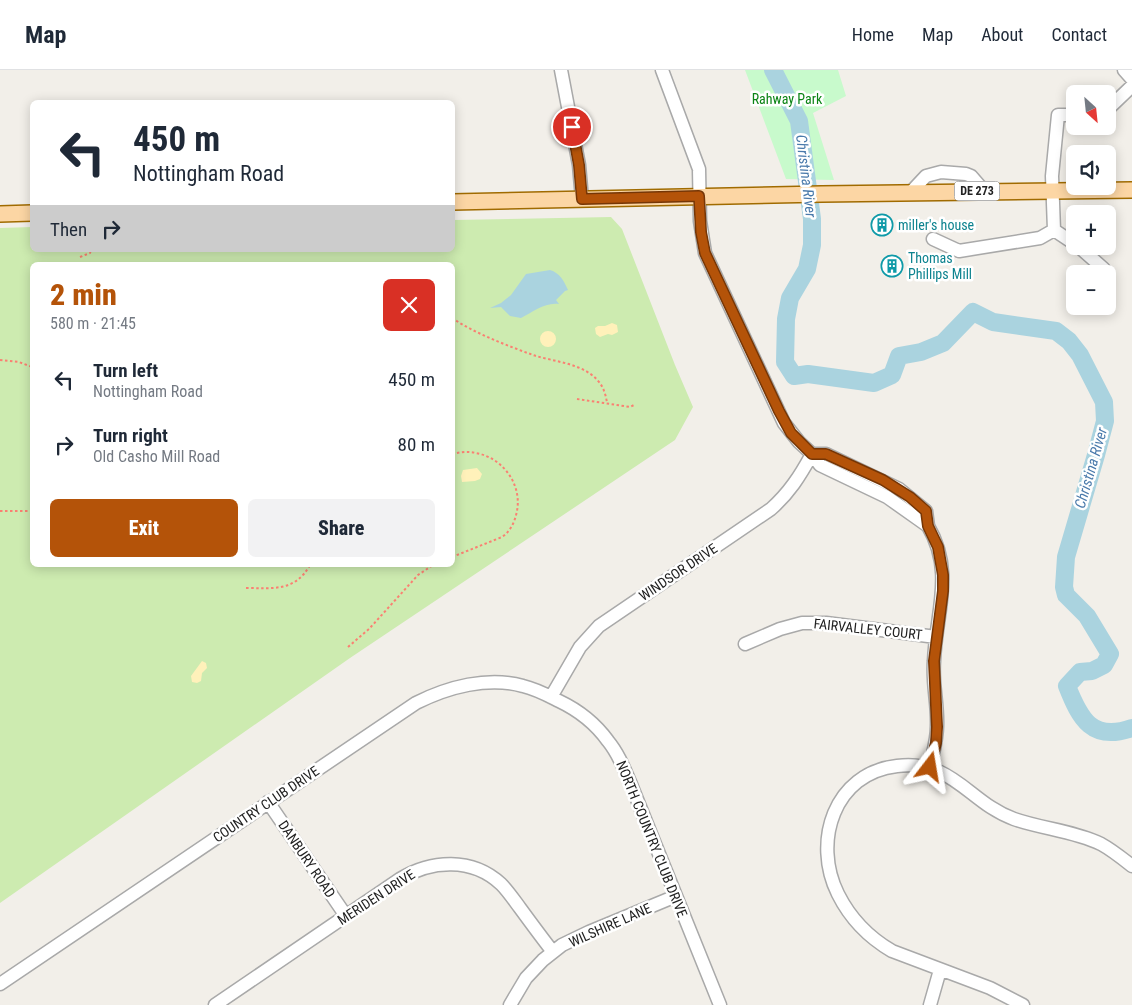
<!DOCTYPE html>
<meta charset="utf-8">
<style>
body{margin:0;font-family:"Roboto Condensed",sans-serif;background:#f2f2f3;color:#1f2937;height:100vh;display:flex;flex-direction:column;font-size:19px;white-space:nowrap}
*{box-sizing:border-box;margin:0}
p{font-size:16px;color:#747a83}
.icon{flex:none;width:28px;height:28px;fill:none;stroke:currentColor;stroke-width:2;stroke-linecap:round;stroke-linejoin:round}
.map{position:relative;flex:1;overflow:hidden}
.panel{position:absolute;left:30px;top:192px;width:425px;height:305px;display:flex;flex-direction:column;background:#fff;border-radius:8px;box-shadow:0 2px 12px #0003}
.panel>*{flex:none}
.top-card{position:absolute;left:30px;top:30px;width:425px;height:152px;border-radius:8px;box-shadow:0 2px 12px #0003;background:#fff;color:#1f2937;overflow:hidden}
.needle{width:32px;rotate:153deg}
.buttons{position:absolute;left:1066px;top:15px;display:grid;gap:10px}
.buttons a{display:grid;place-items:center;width:50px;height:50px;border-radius:8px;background:#fff;box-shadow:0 2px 12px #0003;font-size:25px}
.pin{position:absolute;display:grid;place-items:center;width:42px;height:42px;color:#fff;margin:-21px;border:2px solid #fff;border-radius:50%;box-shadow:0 1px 5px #0007}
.me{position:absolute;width:55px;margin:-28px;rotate:14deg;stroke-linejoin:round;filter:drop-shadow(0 0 4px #0008)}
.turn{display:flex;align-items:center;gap:18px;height:105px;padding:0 20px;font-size:22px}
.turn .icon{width:65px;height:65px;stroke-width:2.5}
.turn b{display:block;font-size:35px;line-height:42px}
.then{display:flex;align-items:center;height:48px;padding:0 20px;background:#0003;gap:10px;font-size:19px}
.round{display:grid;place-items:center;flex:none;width:52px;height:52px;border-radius:8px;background:#f2f2f3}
.headline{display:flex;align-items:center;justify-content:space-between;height:85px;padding:0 20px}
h1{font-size:30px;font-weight:800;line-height:38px;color:#b45309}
.action{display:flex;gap:10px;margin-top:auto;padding:10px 20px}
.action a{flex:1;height:58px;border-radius:8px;background:#b45309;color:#fff;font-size:20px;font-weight:800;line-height:58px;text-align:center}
.action a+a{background:#f2f2f3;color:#1f2937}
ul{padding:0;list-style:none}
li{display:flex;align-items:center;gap:15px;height:65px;padding:0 20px}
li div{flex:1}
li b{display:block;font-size:19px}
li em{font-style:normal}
header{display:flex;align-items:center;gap:30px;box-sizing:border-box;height:70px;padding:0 25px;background:#fff;border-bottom:1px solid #e0e1e3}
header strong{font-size:24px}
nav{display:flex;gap:28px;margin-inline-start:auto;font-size:18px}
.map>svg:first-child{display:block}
.grass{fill:#cdebb0;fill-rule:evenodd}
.sand{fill:#fff1ba}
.park{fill:#c8facc}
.water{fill:#aad3df}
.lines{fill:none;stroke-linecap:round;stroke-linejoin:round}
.river{stroke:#aad3df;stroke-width:18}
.minor-casing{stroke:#a9a9a9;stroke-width:15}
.major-casing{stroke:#a06b00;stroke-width:18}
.path{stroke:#fa8072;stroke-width:2;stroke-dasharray:2.5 2.5;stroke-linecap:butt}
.minor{stroke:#fff;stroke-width:12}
.major{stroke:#fcd6a4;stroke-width:15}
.route-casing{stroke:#753606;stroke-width:12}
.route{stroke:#b45309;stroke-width:9}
.labels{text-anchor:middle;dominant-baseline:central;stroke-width:5;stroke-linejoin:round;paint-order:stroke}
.shield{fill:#fff;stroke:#646464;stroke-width:1}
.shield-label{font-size:12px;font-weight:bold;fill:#222}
.park-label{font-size:14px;fill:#0c8416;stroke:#fff}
.culture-label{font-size:14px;fill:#0d838f;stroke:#fff;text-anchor:start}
.street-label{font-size:14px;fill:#222;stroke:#fff}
.water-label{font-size:15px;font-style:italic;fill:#4a7aab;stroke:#fff}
</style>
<header>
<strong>Map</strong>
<nav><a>Home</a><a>Map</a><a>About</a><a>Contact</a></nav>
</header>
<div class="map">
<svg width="1132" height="935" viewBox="0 0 1132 935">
<rect width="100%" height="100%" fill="#f2efe9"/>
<path class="grass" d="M611 147 622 159 675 295 693 337 675 370 350 588 0 833V158L32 157V180H452L453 150ZM32 195H452V495H32Z"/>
<path class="sand" d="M612 253 617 255 618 262 612 265 608 264 600 267 596 264 595 258 598 256H605Z
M540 269a8 8 0 1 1 16 0a8 8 0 1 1-16 0Z
M477 398 482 404 480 409 475 411 462 412 461 406 463 400Z
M202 591 206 593 207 598 202 603 201 611 197 613 192 612 191 606Z"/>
<path class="park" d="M745 0H838L846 26 813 43 834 110 786 109Z"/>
<path class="water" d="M550 200C560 203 564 211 568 220L565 221 556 230 559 234C545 232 533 242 521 248L510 246 501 237 490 238 501 233 511 225 526 204Z"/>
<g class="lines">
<path class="river" d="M773 0 799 51 812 149V175L807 199 790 228 786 249 785 292 794 306 808 304 874 313 892 305 899 286 921 282 943 273 973 242 993 252 1056 261 1069 271 1080 285 1104 332 1105 351 1096 385 1066 487 1064 517 1066 525 1087 546 1110 584 1104 595 1092 601 1080 602 1067 616C1080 649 1092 672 1132 658"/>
<g class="minor-casing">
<path id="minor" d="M561 0 579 95 582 129
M1124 0 1132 9
M1108 39 1132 16
M911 122 926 106 941 102 966 104 971 106 984 121
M1054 160 1075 174
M933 169 959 181 1040 168 1054 160 1052 106 1058 45H1075
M1078 176 1104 199
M812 384H826L899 419 926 441 928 456 887 427 820 395Z
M928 456C955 502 936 542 934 591 932 613 938 634 937 656 937 670 933 683 930 697
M745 574 780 559 802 553H826L936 567
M551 627 580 577 599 556 771 439C789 423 800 406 812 384L799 372 784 353 705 183 700 151 699 99 662 0
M268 732 346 846
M0 914 416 633C448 617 488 606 523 616 536 619 547 625 559 631 578 640 595 653 608 671 618 683 624 698 630 712L720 935
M215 935 400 809C431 790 472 787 501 814 508 821 514 830 520 838 531 853 542 868 553 882
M510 935 526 908 543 890 562 875 589 862 676 826
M930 935 940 900
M1023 935 990 918 892 881C868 867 850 848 838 824 812 772 834 703 897 696 953 689 969 733 1014 749 1043 759 1074 761 1101 774 1112 780 1122 788 1132 796"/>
</g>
<g class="major-casing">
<path id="major" d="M452 132 822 124 1132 120
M0 144 32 143"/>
</g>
<path class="path" d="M80 187 90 183 91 180
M452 248C476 264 506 275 533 285 554 292 584 293 599 312 604 318 606 326 607 333
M0 290 19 292 32 297
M577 329 630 337 634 335
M452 384C460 382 468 381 476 383 503 388 522 414 517 441 515 451 511 461 502 467L452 487
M0 441H32
M246 518C273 518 295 522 310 495
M348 577 369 559 418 505 433 495"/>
<use href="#minor" class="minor"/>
<use href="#major" class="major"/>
</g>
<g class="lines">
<g class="route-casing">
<path id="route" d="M572 57 579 95 582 129 699 126 701 162 705 183 779 341 791 363 812 384H826L883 410 910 427 926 441 928 456 938 477 943 505V521L934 591 937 657 936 673 930 697"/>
</g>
<use href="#route" class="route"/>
</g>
<defs>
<g id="building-ring" transform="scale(1.125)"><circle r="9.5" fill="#fff" stroke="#0f9aa8" stroke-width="1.5"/><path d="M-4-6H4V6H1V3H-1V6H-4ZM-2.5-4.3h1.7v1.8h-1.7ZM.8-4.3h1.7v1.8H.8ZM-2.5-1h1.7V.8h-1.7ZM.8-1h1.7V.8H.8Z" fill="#0f9aa8"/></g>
</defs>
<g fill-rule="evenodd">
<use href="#building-ring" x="882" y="155"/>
<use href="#building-ring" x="892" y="196"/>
</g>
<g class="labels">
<rect class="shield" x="954.5" y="111.5" width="45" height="19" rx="4"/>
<g class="shield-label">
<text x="977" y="121">DE 273</text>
</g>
<g class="park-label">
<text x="787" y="29">Rahway Park</text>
</g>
<g class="culture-label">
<text x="898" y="155">miller's house</text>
<text x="908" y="188">Thomas<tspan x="908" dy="16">Phillips Mill</tspan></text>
</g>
<g class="street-label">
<text transform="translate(678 502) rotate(-34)">WINDSOR DRIVE</text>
<text transform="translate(868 559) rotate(6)">FAIRVALLEY COURT</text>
<text transform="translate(266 734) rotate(-34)">COUNTRY CLUB DRIVE</text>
<text transform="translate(652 769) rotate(68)">NORTH COUNTRY CLUB DRIVE</text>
<text transform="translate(307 789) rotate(56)">DANBURY ROAD</text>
<text transform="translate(376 827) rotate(-33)">MERIDEN DRIVE</text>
<text transform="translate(610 855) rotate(-24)">WILSHIRE LANE</text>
</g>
<g class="water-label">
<text transform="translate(806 106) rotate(83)">Christina River</text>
<text transform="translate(1091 398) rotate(-74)">Christina River</text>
</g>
</g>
</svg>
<div class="buttons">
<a><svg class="needle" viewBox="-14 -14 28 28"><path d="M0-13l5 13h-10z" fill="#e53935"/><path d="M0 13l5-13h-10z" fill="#747a83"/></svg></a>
<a><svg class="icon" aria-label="sound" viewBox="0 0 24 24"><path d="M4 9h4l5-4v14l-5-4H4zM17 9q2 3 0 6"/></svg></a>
<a>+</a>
<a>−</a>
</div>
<div class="pin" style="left:572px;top:57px;background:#d93025"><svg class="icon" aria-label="arrive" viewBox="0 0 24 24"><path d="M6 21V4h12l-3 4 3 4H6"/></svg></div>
<svg class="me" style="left:930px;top:697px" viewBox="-20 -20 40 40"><path d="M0-17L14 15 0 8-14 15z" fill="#b45309" stroke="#fff" stroke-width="4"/></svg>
<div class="top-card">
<div class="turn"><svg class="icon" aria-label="left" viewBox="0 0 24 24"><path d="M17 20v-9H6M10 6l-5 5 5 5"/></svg><div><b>450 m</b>Nottingham Road</div></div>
<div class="then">Then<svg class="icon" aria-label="right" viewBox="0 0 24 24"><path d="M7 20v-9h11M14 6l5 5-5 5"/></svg></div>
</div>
<section class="panel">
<div class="headline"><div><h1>2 min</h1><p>580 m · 21:45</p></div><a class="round" style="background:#d93025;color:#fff"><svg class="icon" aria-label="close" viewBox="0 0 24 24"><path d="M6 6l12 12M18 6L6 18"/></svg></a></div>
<ul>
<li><svg class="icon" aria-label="left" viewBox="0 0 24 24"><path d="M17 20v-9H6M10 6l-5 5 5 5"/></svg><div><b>Turn left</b><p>Nottingham Road</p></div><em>450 m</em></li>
<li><svg class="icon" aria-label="right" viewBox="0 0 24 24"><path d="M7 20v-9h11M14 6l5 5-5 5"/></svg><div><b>Turn right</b><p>Old Casho Mill Road</p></div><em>80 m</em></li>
</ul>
<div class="action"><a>Exit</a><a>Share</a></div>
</section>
</div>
